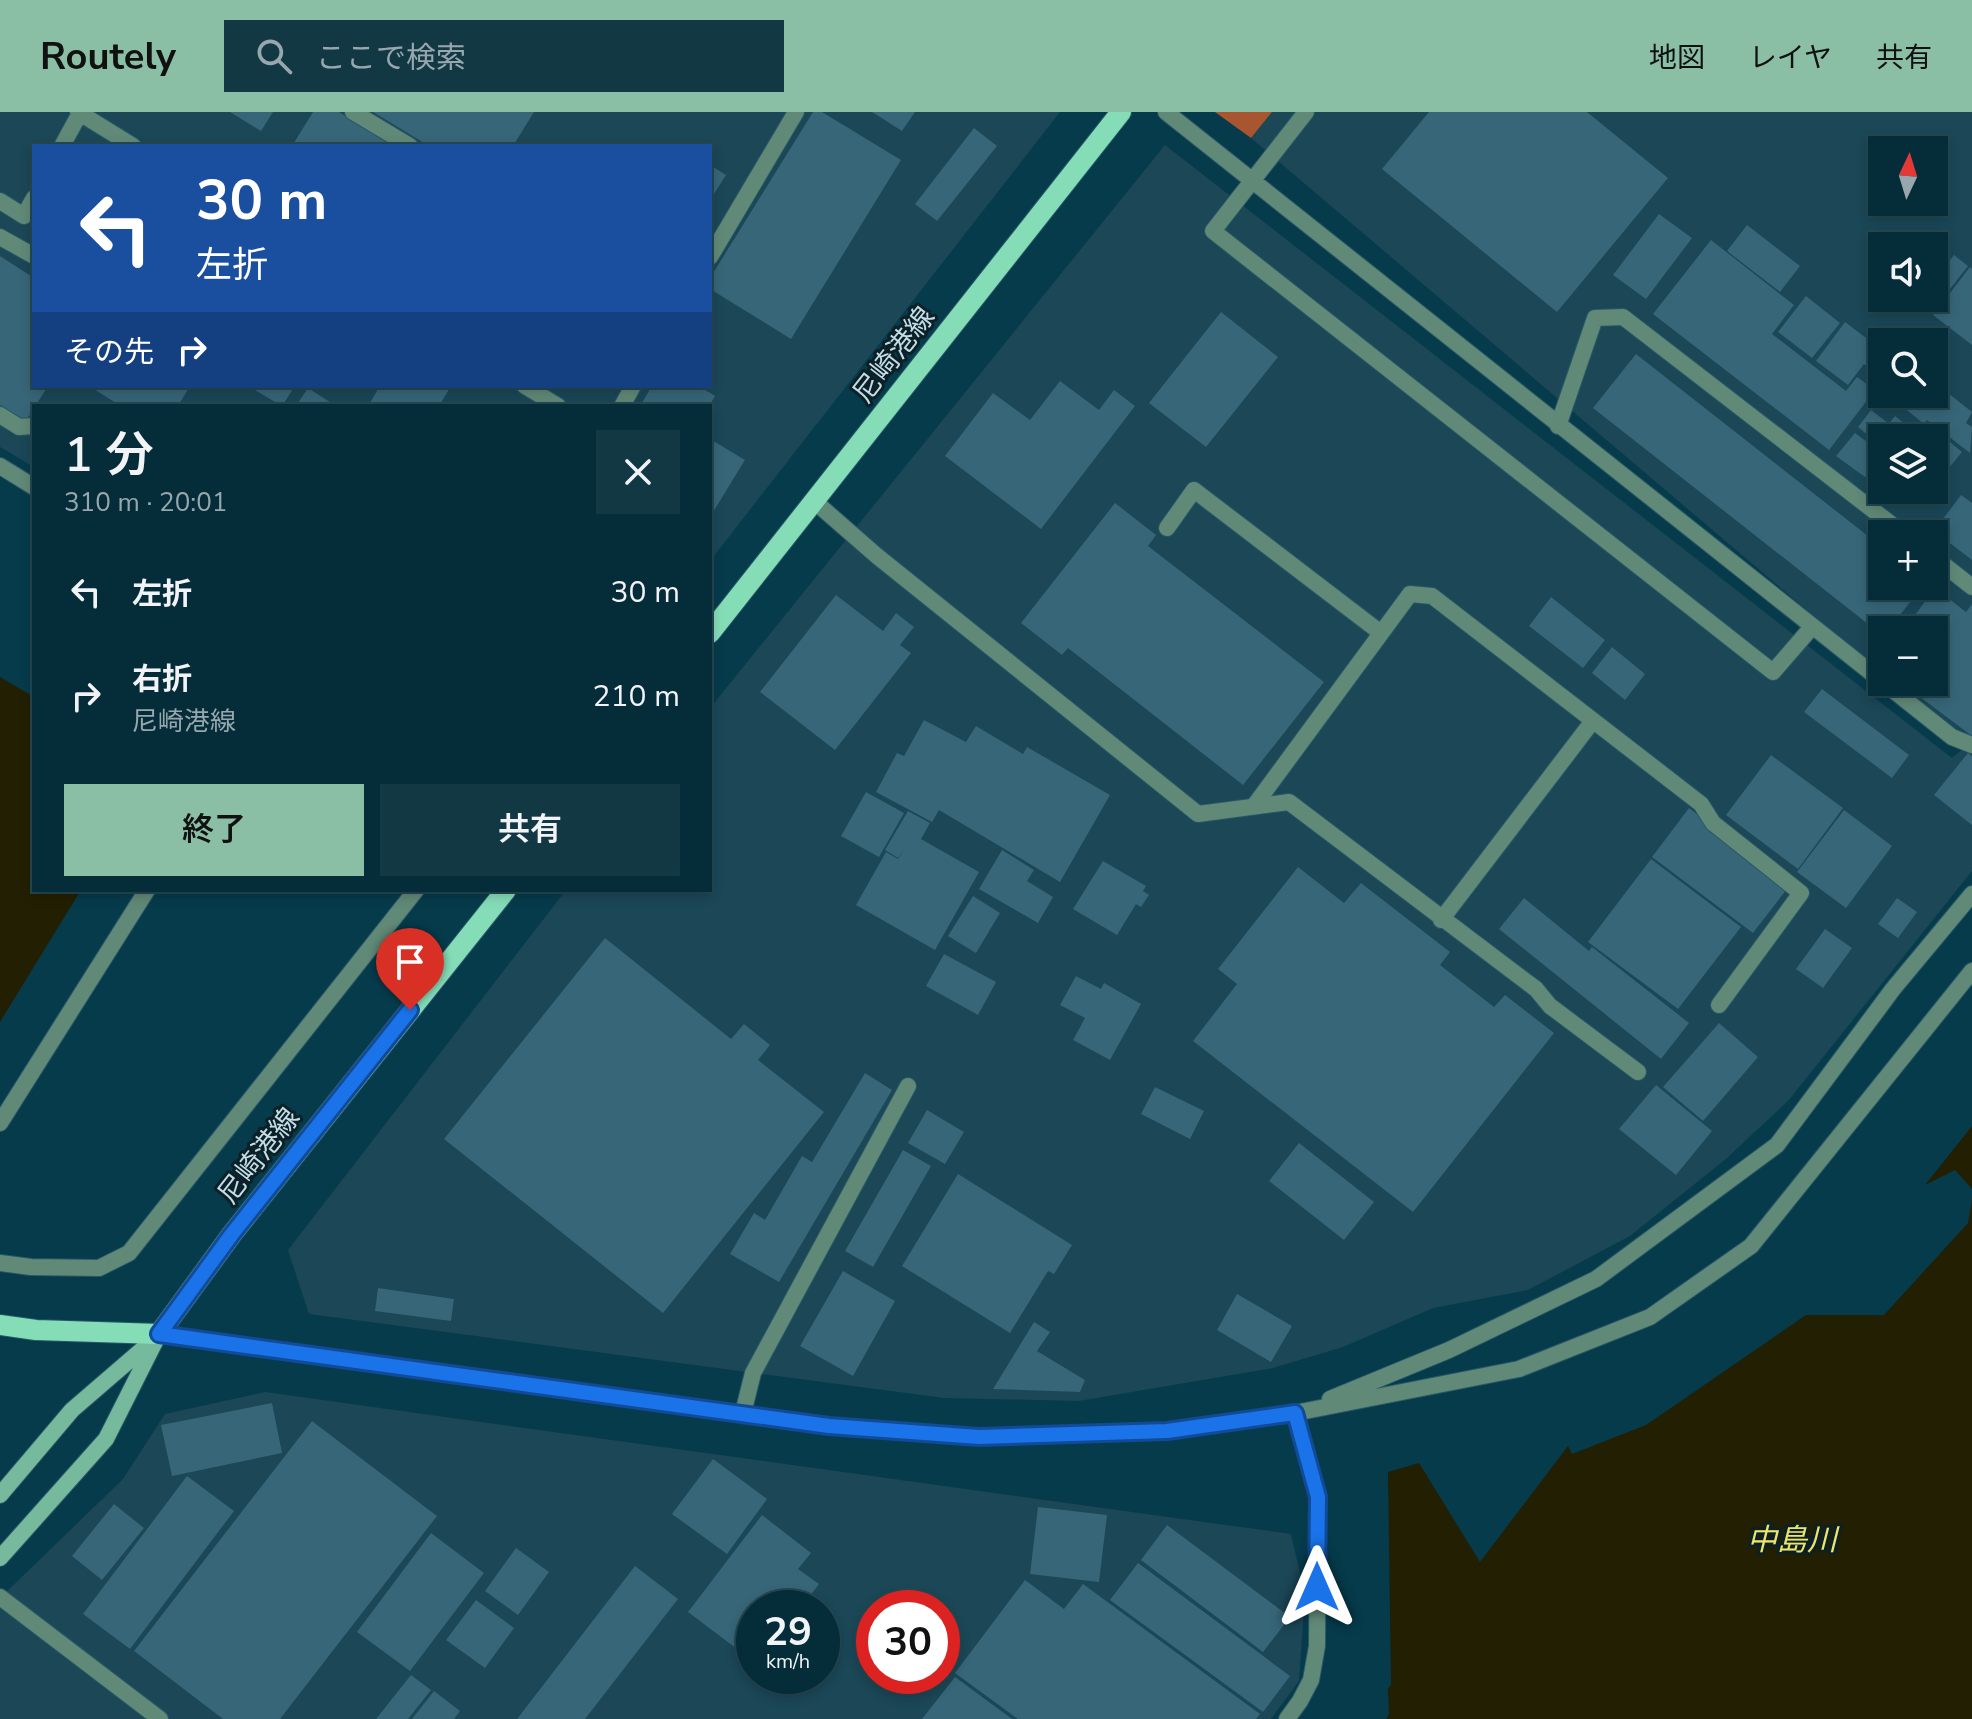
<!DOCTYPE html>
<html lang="ja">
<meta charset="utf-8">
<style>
body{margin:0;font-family:"Nunito Sans","Noto Sans JP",sans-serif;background:#123844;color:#f1f3f6;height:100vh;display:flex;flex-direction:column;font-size:30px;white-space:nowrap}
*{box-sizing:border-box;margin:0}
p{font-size:26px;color:#97a7ae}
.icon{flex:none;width:44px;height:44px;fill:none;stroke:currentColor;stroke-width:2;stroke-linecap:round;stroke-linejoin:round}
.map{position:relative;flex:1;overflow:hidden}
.drawer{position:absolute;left:32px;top:292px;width:680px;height:488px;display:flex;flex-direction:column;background:#042c39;border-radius:0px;box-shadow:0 4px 12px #0003,0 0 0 2px #254853}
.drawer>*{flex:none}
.banner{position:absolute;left:32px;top:32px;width:680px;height:244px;border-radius:0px;box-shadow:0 4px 12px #0003,0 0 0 2px #254853;background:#1a4fa0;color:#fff;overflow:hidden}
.needle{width:52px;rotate:4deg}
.buttons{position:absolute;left:1868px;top:24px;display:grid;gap:16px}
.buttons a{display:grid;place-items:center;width:80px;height:80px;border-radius:0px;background:#042c39;box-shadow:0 4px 12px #0003,0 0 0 2px #254853;font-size:40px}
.speed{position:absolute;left:736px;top:1478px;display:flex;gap:16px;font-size:40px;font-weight:700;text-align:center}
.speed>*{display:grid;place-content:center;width:104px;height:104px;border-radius:50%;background:#042c39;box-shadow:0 4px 12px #0003,0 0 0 2px #254853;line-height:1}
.speed small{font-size:20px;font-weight:400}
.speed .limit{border:12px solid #d22;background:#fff;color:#111}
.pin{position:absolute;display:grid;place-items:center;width:68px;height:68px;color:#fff;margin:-82px -34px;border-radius:50% 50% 50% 0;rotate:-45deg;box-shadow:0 0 8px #0007}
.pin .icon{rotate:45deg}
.me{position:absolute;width:88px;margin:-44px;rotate:0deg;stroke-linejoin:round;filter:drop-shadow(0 0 6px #0008)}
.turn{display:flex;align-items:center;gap:28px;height:168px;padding:0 32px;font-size:36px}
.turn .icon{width:104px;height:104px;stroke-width:2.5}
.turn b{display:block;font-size:56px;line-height:68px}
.then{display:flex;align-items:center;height:76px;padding:0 32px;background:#0003;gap:16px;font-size:30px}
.round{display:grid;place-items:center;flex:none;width:84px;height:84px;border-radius:0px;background:#123844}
.summary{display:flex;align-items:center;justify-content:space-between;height:136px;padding:0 32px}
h1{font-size:48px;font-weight:600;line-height:60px}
.cta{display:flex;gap:16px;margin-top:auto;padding:16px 32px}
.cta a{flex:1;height:92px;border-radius:0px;background:#8abfa5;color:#111;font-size:32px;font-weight:600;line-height:92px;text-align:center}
.cta a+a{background:#123844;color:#f1f3f6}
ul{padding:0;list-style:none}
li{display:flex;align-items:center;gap:24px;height:104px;padding:0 32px}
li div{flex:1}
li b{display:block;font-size:30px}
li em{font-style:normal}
header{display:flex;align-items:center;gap:48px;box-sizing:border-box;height:112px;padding:0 40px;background:#8abfa5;color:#111}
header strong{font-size:38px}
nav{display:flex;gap:44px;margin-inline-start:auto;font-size:28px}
.search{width:560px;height:72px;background:#123844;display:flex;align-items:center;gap:20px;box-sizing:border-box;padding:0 28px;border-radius:0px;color:#97a7ae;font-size:30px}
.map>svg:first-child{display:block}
.built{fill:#1b4757;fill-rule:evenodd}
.forest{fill:#a7562f}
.water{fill:#221f02}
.building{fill:#376678}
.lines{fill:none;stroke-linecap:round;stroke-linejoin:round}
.lane-casing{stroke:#285868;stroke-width:18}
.street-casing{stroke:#285868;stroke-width:18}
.secondary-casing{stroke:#285868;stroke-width:18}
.primary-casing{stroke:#285868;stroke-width:22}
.lane{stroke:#618977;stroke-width:16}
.street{stroke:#618977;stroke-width:16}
.secondary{stroke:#76b99c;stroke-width:16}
.primary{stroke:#85ddb8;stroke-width:20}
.route-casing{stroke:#114b97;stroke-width:20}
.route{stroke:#1a73e8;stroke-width:14}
.labels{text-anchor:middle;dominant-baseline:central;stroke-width:6;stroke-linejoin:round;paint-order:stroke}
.street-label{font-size:28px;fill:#c3dce6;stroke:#0c2027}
.water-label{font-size:30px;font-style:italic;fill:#f0e666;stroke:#0c2027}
</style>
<header>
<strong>Routely</strong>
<div class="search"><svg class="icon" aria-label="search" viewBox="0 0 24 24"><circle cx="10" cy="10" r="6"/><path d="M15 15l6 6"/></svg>ここで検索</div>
<nav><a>地図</a><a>レイヤ</a><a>共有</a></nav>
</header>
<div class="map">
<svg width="1972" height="1607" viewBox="0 0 1972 1607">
<rect width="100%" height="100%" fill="#063b4c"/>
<path class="built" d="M0 0H1060L710 449V294H34V355L0 335ZM34 34H710V274H34Z
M1272 0H1972V759L1788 989 1727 1046 1630 1124 1528 1178 1433 1196 1343 1235 1273 1256 1079 1289 944 1286 309 1202 288 1138 566 778H710V596L1165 33 1952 646 1966 634 1891 570H1934V518H1882V562L1251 26ZM1882 38H1934V90H1882ZM1882 134H1934V186H1882ZM1882 230H1934V282H1882ZM1882 326H1934V378H1882ZM1882 422H1934V474H1882Z
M265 1280 1291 1422 1305 1483 1299 1569 1271 1607H0V1486L123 1367 165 1302ZM754 1496H822V1564H754ZM874 1496H942V1564H874Z"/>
<path class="forest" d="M1215 0H1272L1251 26Z"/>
<path class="water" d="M0 565 34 585V778H81L0 910Z
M1972 1014V1077L1955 1058 1925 1073Z
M1972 1087V1607H1386L1389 1602 1388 1576 1391 1573 1388 1360 1419 1351 1480 1450 1568 1334 1572 1342 1646 1313 1806 1203H1884L1968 1111Z"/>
<path class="building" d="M230 0H273L261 19Z
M313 0H339L394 34H292Z
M373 0H534L513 34H429Z
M813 0H822L901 48 791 227 710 177V166Z
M872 0H915L902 19Z
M1429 0H1587L1668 66 1557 200 1382 57Z
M974 16 997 34 937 109 915 92Z
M710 53 726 63 710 88Z
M1659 102 1692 126 1646 187 1613 163Z
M1747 113 1800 154 1780 180 1727 139Z
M1711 128 1794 193 1772 222 1846 279 1857 265 1875 278 1829 338 1653 202Z
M1954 143 1968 154 1932 200 1917 189 1920 186H1934V168Z
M0 144 34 166V274H48L26 309 0 293Z
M1970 155 1972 157V233L1933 203Z
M1806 184 1840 211 1812 246 1778 220Z
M1221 200 1278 245 1206 335 1149 291Z
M1845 210 1882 238V253L1876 261 1864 252 1848 273 1816 249Z
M1636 242 1882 435V474H1923L1888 518H1882V523L1593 296Z
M1060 269 1099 298 1114 278 1135 294 1041 417 945 344 993 281 1030 308Z
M1934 270 1972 300 1966 311 1972 315 1970 341 1927 308 1924 312 1902 294 1911 282H1934Z
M89 274H190L178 294H121Z
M248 274H295L282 294Z
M380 274H451L439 294H368Z
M652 274H699L715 284 709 294H640Z
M308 276 336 294H296Z
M1871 298 1888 311 1877 327 1895 304 1911 317 1909 320 1916 326H1882V339L1873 331 1875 329 1858 315Z
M1933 316 1962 340 1934 374V326H1925Z
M1855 321 1882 341 1865 365 1836 344Z
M710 327 745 348 710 405Z
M1961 383 1972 391V448L1934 419Z
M1115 391 1156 423 1148 434 1324 570 1243 673 1068 536 1062 543 1021 511Z
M1935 476 1966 500 1972 492V624L1900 570H1934V518H1904Z
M836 483 883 519 896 501 914 515 900 533 911 541 835 638 760 580Z
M1551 485 1605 528 1583 556 1529 514Z
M1612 535 1645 562 1625 588 1592 561Z
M1822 577 1909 643 1892 666 1804 600Z
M924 608 966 630 976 614 1023 642 1027 635 1110 683 1060 770 939 698 932 710 876 680 897 641 904 644Z
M1968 641 1972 644V713L1934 683Z
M1771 643 1843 696 1798 757 1726 703Z
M866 680 904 701 879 745 841 724Z
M1689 696 1790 773 1753 821 1652 745Z
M1844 698 1892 734 1846 796 1797 760Z
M908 699 930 711 921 727 979 760 935 838 856 793 886 740 898 747 905 736 898 746 885 738Z
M1002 738 1034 758 1027 769 1053 785 1038 811 979 777Z
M1651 747 1741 815 1678 897 1588 830Z
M1103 749 1146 774 1143 779 1149 783 1141 795 1136 792 1117 823 1073 797Z
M1298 755 1344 791 1361 771 1450 840 1440 853 1494 895 1505 883 1554 921 1413 1100 1193 929 1237 872 1218 857Z
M973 784 1000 801 976 841 948 824Z
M1524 786 1589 839 1592 835 1689 911 1661 947 1499 817Z
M1897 786 1917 800 1898 826 1878 812Z
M1825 817 1852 836 1823 876 1796 857Z
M605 826 731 927 744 912 770 933 758 948 824 1000 663 1201 444 1027Z
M944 842 996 870 978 903 926 874Z
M1076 864 1101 877 1104 871 1141 892 1110 948 1073 928 1085 906 1060 893Z
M1719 911 1758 945 1703 1009 1663 975Z
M865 961 892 978 779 1170 730 1142 754 1101 765 1108 802 1044 812 1050Z
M1656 973 1712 1019 1676 1063 1619 1017Z
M1155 975 1204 999 1190 1027 1141 1002Z
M927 998 964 1020 945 1052 908 1031Z
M1299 1031 1374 1090 1344 1128 1269 1069Z
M903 1038 931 1054 873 1155 845 1139Z
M958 1062 1072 1133 1054 1162 1048 1159 1010 1221 902 1154Z
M843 1159 895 1189 853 1264 800 1234Z
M378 1176 454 1187 451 1209 375 1199Z
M1237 1182 1292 1214 1271 1250 1217 1218Z
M1034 1210 1050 1220 1037 1239 1085 1268 1080 1280 993 1277Z
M272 1291 282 1341 172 1364 161 1313Z
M312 1309 437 1404 280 1607H223L134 1539Z
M713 1347 767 1387 727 1442 672 1402Z
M187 1364 234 1399 130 1537 83 1502Z
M114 1392 144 1416 102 1468 72 1444Z
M1038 1395 1107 1403 1099 1470 1030 1462Z
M762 1403 811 1441 798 1457 819 1472 801 1496H754V1515L737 1537 688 1500Z
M1167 1413 1290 1505 1263 1540 1141 1448Z
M431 1421 484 1461 410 1559 357 1520Z
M516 1436 549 1460 518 1503 485 1479Z
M1138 1451 1290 1564 1263 1600 1110 1488Z
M635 1454 678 1487 585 1607H517Z
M1025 1468 1064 1497 1083 1472 1260 1602 1256 1607H1018L955 1561Z
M476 1488 514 1516 485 1556 446 1528Z
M411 1563 431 1578 408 1607H376Z
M955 1565 1012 1607H922Z
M434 1579 460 1599 454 1607H412Z"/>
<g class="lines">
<g class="lane-casing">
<path id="lane" d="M78 0 133 34
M353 0 410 34
M1166 0 1952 625 1972 633
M1306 0 1213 119 1773 560 1812 515
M62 34 80 1
M0 89 24 104 34 86
M0 125 34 144
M710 145 796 0
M525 274 558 294
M622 294 633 274
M0 303 19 315 34 314
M1558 314 1595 206 1623 205 1904 422
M0 354 34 375
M814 389 877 444 1198 702 1289 690 1536 877 1550 894 1638 960
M1167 416 1194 378 1381 521
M1934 445 1972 475
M1254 694 1410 482 1432 484 1701 692 1713 711 1801 781 1719 893
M1441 808 1592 610
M0 1011 147 778
M0 1151 31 1155 99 1156 129 1141 416 778
M743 1301 753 1261 908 974"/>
</g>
<g class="street-casing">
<path id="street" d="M159 1222 829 1314 979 1325 1167 1319 1295 1301 1519 1257 1650 1205 1751 1134 1972 859
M1330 1287 1449 1238 1596 1167 1777 1033 1893 877 1972 782
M0 1485 160 1607
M1287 1607 1300 1589 1311 1568 1317 1534 1318 1385 1295 1301"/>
</g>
<g class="secondary-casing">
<path id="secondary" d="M0 1383 72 1298 152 1229
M0 1446 106 1327 159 1222"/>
</g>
<g class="primary-casing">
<path id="primary" d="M710 521 1121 0
M0 1213 36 1218 159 1222 232 1122 506 778"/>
</g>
<use href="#lane" class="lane"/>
<use href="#street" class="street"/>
<use href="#secondary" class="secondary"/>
<use href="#primary" class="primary"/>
</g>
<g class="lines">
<g class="route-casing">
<path id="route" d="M410 898 232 1122 159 1222 829 1314 979 1325 1167 1319 1295 1301 1318 1385 1317 1475"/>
</g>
<use href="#route" class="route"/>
</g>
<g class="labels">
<g class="street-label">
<text transform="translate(894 243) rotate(-52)">尼崎港線</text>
<text transform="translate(259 1044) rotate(-52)">尼崎港線</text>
</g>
<g class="water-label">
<text x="1792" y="1428">中島川</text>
</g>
</g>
</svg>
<div class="buttons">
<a><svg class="needle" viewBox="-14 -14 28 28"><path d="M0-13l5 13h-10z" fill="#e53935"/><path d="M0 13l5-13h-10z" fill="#97a7ae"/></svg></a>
<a><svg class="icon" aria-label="sound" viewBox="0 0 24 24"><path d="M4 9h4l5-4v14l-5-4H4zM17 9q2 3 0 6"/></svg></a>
<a><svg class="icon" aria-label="search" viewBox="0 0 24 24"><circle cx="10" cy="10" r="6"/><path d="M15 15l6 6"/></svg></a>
<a><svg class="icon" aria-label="layers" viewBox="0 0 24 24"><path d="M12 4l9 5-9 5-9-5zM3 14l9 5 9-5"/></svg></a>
<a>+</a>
<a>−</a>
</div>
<div class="speed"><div>29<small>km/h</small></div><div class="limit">30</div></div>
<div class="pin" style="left:410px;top:898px;background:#d93025"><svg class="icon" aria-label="arrive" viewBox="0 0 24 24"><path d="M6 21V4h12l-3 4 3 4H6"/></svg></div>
<svg class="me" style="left:1317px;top:1475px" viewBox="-20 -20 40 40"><path d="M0-17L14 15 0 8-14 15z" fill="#1a73e8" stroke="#fff" stroke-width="4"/></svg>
<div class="banner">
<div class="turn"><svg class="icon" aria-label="left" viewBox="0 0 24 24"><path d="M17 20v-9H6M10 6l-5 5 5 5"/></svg><div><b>30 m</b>左折</div></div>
<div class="then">その先<svg class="icon" aria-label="right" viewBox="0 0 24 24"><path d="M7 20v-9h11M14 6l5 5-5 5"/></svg></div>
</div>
<section class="drawer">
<div class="summary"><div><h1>1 分</h1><p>310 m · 20:01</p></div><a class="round"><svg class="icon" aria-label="close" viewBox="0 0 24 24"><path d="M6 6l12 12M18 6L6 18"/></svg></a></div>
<ul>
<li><svg class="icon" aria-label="left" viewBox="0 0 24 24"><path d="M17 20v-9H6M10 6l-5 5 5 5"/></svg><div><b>左折</b></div><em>30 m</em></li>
<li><svg class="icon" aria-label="right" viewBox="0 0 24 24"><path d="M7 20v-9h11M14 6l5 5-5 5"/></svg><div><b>右折</b><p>尼崎港線</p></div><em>210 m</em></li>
</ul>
<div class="cta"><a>終了</a><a>共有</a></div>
</section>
</div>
